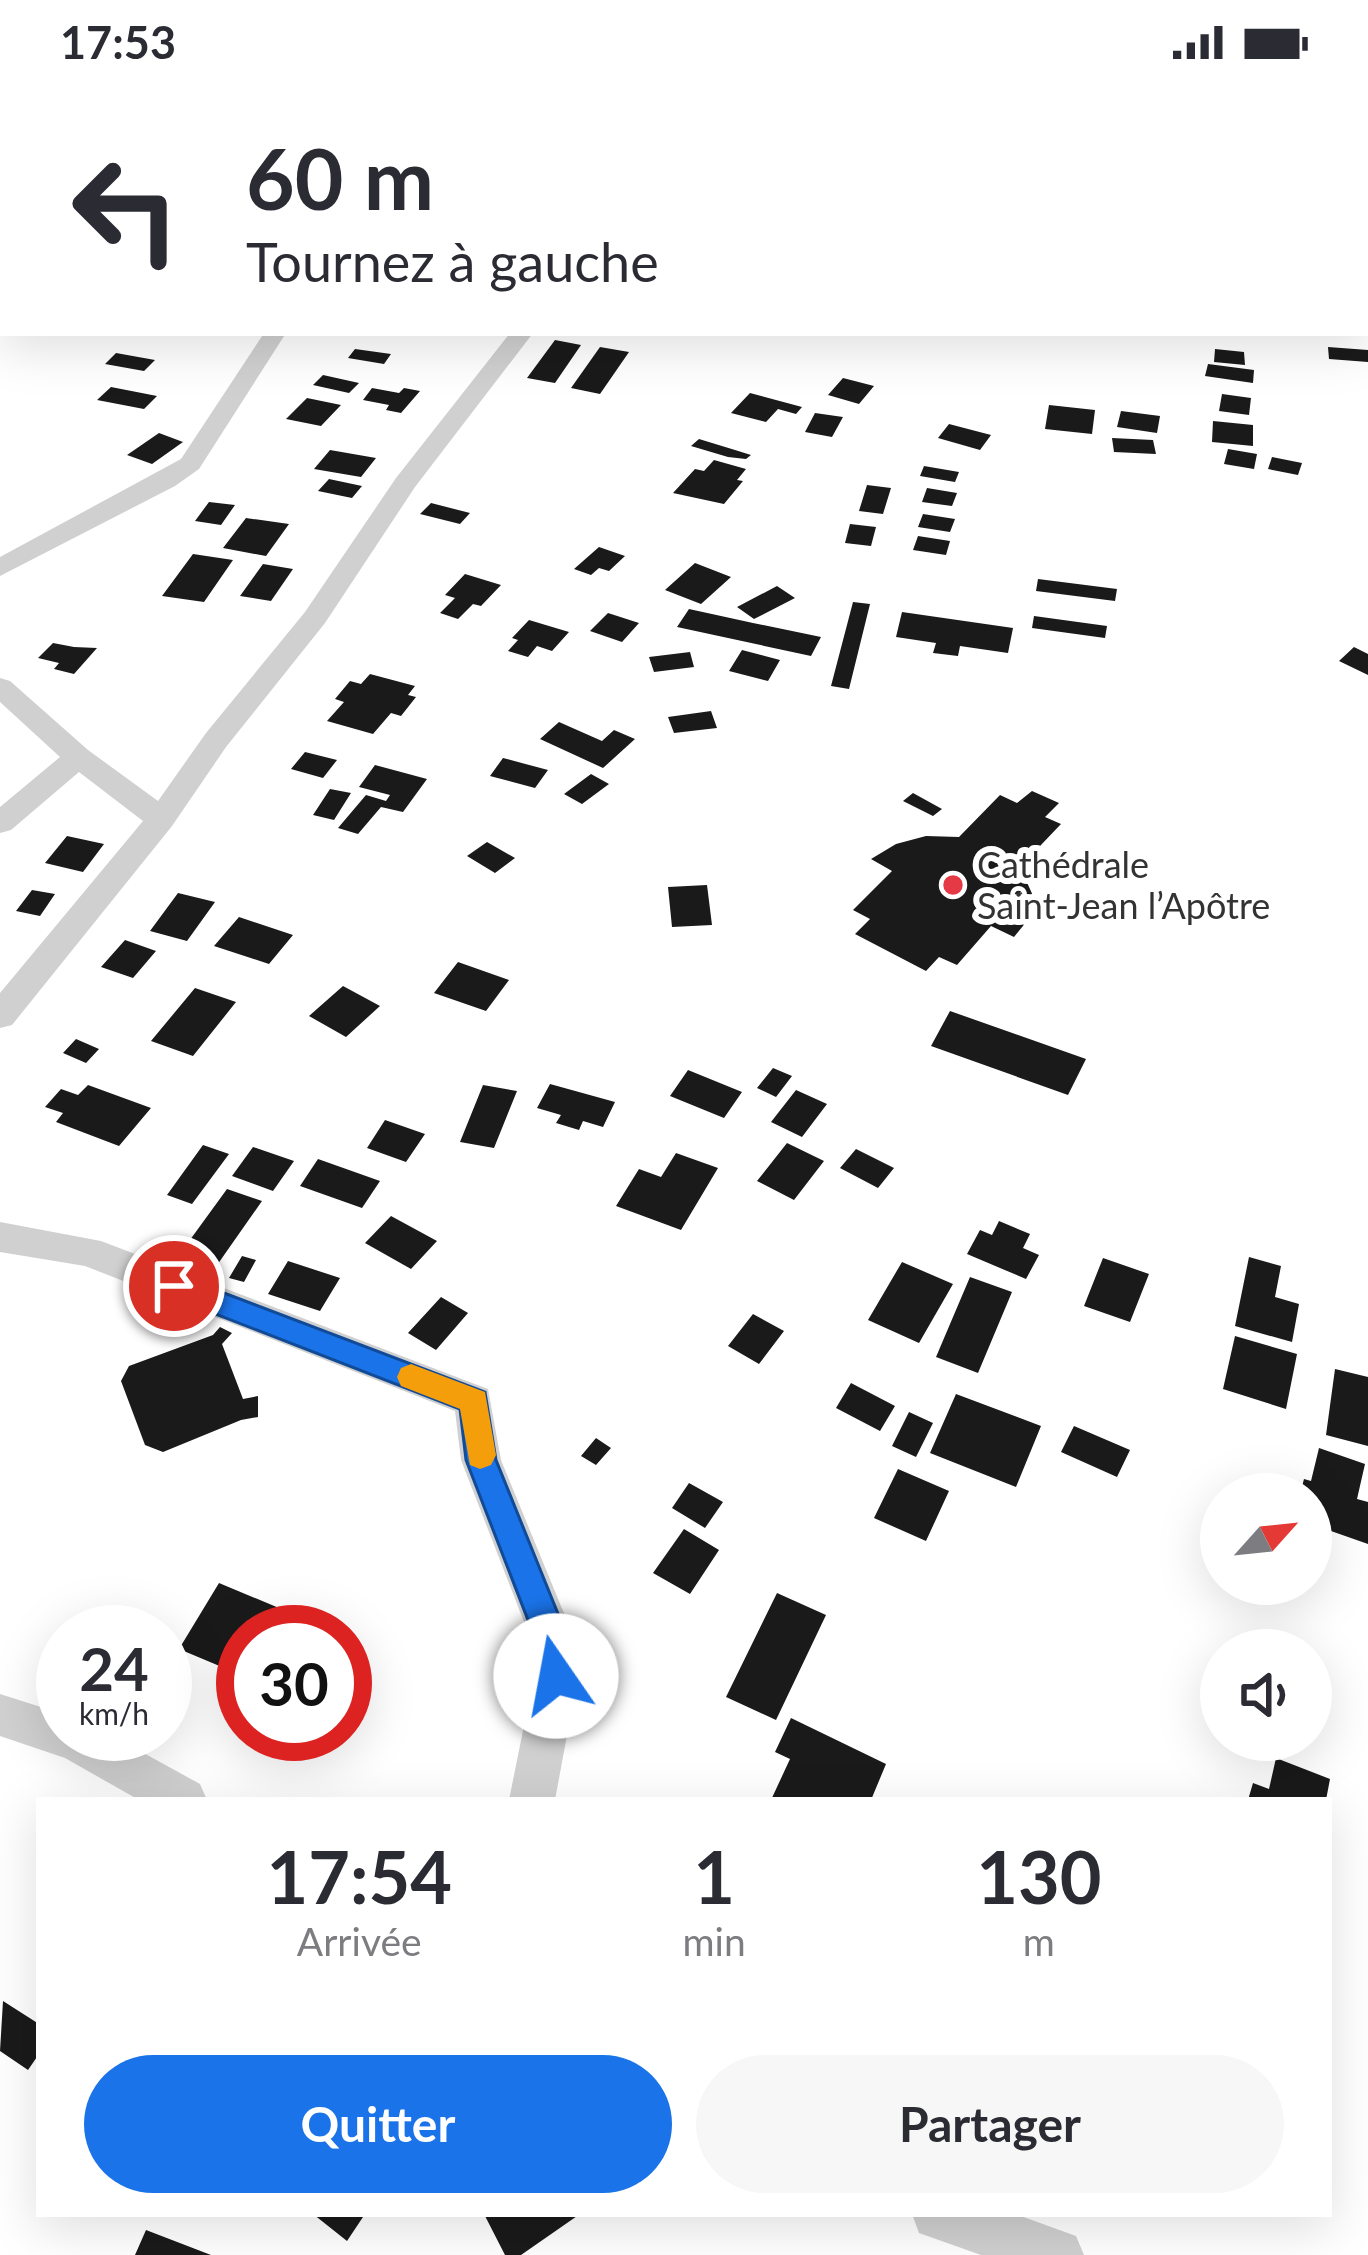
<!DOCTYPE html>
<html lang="fr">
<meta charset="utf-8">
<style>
body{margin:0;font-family:Lato,sans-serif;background:#f7f7f7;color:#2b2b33;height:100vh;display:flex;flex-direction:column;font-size:45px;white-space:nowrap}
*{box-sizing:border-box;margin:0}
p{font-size:39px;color:#7c7c81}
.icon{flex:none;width:66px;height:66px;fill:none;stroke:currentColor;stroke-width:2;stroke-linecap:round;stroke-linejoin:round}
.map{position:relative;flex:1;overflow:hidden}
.drawer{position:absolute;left:36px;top:1713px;width:1296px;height:420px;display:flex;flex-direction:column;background:#fff;border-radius:0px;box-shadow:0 12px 48px #0002}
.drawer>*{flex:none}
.guide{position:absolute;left:0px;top:0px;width:1368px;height:252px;box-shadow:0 12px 48px #0002;background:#fff;color:#2b2b33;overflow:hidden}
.needle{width:78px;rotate:63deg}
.fabs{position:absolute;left:1200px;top:1389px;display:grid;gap:24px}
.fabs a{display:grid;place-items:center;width:132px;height:132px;border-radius:50%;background:#fff;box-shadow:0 12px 48px #0002;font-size:60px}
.speed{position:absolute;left:36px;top:1521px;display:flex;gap:24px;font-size:60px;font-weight:700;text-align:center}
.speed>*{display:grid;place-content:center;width:156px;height:156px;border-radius:50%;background:#fff;box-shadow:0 12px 48px #0002;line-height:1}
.speed small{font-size:30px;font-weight:400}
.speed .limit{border:18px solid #d22;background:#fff;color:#111}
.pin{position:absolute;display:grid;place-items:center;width:102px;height:102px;color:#fff;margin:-51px;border:6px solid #fff;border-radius:50%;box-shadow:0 3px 12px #0007}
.me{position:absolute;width:132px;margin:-66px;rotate:348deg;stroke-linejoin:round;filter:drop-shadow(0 0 9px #0008)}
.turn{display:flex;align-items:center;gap:42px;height:252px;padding:0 48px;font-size:54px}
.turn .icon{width:156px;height:156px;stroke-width:2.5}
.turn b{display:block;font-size:84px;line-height:102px}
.eta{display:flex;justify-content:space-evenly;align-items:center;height:204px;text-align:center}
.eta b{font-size:72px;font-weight:700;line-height:84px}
.button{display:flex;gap:24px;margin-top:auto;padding:24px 48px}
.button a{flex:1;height:138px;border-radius:72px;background:#1a73e8;color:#fff;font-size:48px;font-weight:700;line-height:138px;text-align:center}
.button a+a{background:#f7f7f7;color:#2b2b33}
.status{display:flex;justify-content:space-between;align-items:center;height:84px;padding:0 60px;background:#fff;direction:ltr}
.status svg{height:33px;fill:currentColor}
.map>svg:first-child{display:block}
.building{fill:#1a1a1a}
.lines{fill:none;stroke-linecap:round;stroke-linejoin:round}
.minor{fill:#d0d0d0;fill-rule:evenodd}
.route{fill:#1a73e8;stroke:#114b97;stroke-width:3}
.slow{fill:#f59e0b}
.poi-dot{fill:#e63946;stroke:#fff;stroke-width:4.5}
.labels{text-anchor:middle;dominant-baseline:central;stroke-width:12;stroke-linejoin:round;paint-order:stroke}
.poi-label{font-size:36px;fill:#333;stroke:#fff;text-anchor:start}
</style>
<div class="status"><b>17:53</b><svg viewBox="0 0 49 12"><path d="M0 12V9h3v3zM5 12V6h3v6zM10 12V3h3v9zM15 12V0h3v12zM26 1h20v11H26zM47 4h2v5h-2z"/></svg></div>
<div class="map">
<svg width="1368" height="2171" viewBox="0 0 1368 2171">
<rect width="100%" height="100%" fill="#fff"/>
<path class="building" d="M555 256 581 261 555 299 527 294Z
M600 263 629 268 600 310 571 304Z
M1328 263 1368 266V278L1329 275Z
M355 265 391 270 384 280 348 274Z
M1215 265 1244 268 1245 281 1214 278Z
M116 269 155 276 144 287 105 280Z
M1208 280 1254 286 1253 299 1205 292Z
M323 291 359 299 349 309 313 301Z
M843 294 874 302 859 320 828 311Z
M111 303 157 312 144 325 97 316Z
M372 304 399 309 404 304 420 307 401 329 386 326 389 321 363 316Z
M750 309 802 323 796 330 778 325 766 338 731 329Z
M1222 310 1251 314 1249 331 1219 327Z
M307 314 341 321 321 342 286 335Z
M1049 321 1095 326 1092 350 1045 345Z
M1121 327 1160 332 1157 349 1117 343Z
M815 329 843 333 832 353 805 348Z
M1213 337 1253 341V362L1212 358Z
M949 340 991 351 980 366 938 354Z
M159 349 183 358 152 380 127 371Z
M1112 354 1153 356 1156 370 1114 368Z
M699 355 735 366 751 371 746 375 728 373 691 362Z
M1228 365 1257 370 1254 385 1224 380Z
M330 366 376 374 361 393 314 385Z
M1272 373 1302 379 1298 391 1268 385Z
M714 376 746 385 737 396 743 397 724 420 673 409 695 385 704 387Z
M924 382 959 388 955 398 920 392Z
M329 395 362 402 352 414 318 407Z
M867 401 891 404 883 430 859 427Z
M927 404 957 409 952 422 922 418Z
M209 418 235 421 221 441 195 437Z
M431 419 470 429 460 440 420 430Z
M923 430 955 435 950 448 918 443Z
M246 434 289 440 266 472 223 464Z
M850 440 876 443 871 462 845 459Z
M918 452 950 457 946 471 913 466Z
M599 463 625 472 609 487 599 484 591 491 574 485Z
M193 470 233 476 204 518 162 512Z
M695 479 731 493 701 520 665 506Z
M263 480 293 485 271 517 240 512Z
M465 490 501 501 481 522 473 520 458 535 440 529 455 514 445 511Z
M1038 495 1117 505 1115 517 1036 507Z
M777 502 795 514 754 535 737 523Z
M853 518 870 520 849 605 831 602Z
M689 525 753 539 821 553 811 572 677 543Z
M902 528 1013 544 1008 569 960 562 958 572 933 569 936 559 896 553Z
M608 529 639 539 622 558 590 547Z
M1034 532 1107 542 1105 554 1032 544Z
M529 536 569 548 552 567 537 562 528 573 508 567 518 556 512 554Z
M53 559 74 563 97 564 74 590 54 585 59 579 38 574Z
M1354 563 1368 570V591L1339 577Z
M742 566 780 576 768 597 729 587Z
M690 568 694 583 654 588 649 573Z
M370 590 415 602 408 611 416 613 401 632 391 629 373 650 327 637 344 618 335 615 350 597 361 600Z
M711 627 717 644 674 649 668 633Z
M559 638 602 657 614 646 635 655 603 684 540 655Z
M305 668 337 676 323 694 291 685Z
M503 674 548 686 535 704 490 692Z
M375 681 427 695 403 728 381 723 358 750 338 744 366 711 386 717 390 711 359 703Z
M591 690 609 700 582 720 564 710Z
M330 705 351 709 334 736 313 731Z
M1032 707 1059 719 1045 733 1061 740 1020 783 1034 814 1027 837 1014 853 991 842 957 881 939 873 926 887 855 850 870 835 853 826 892 787 871 775 896 760 926 752 959 753 1000 711 1017 719Z
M913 709 942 725 933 732 903 717Z
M67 752 104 760 83 788 45 779Z
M487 758 515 774 495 789 467 772Z
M707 801 712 841 672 843 668 803Z
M32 806 55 810 40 832 16 827Z
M178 809 215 818 187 857 150 847Z
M239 833 293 851 269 880 214 862Z
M125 856 156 867 133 894 101 883Z
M458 878 509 896 486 927 434 909Z
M343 902 380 922 346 953 309 932Z
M195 904 236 918 193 972 151 957Z
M950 927 1086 975 1068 1011 931 962Z
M76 955 99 965 86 979 63 969Z
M773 984 792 992 776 1013 757 1004Z
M688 986 742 1008 724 1034 670 1012Z
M550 1000 615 1018 603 1043 583 1037 579 1046 556 1039 561 1031 537 1024Z
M88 1001 151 1024 119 1062 56 1038 63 1029 45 1023 61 1005 78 1011Z
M483 1001 517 1007 494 1064 460 1058Z
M796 1006 827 1020 802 1053 771 1038Z
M385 1036 425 1050 406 1078 367 1064Z
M787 1059 824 1077 794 1116 757 1097Z
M203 1061 229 1070 192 1120 167 1111Z
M253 1063 294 1077 273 1107 232 1092Z
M856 1065 894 1084 878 1104 840 1084Z
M676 1069 718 1084 681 1146 616 1122 639 1085 661 1093Z
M318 1075 380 1097 362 1124 300 1102Z
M227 1105 262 1117 215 1184 179 1171Z
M391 1132 437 1157 411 1185 365 1159Z
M999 1137 1030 1150 1023 1164 1039 1171 1026 1195 967 1170 980 1146 992 1151Z
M242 1172 256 1176 244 1198 229 1194Z
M1249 1173 1281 1182 1275 1213 1299 1220 1292 1258 1235 1242Z
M1103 1174 1149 1190 1130 1238 1084 1222Z
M288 1177 340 1194 320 1227 268 1210Z
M902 1178 953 1200 919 1259 868 1236Z
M970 1193 1012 1208 978 1289 936 1273Z
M441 1213 468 1229 436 1266 408 1249Z
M753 1230 784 1247 759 1280 728 1262Z
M220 1243 232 1249 222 1260 243 1315 258 1312V1333L241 1336 163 1368 145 1361 121 1297 129 1282 213 1251Z
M1235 1252 1297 1270 1286 1325 1223 1305Z
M1335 1285 1368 1293V1362L1326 1351Z
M851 1299 895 1322 880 1347 836 1324Z
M956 1310 1041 1342 1016 1403 930 1369Z
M909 1328 933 1339 916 1373 892 1362Z
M1074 1342 1130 1366 1117 1393 1061 1368Z
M596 1354 611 1364 596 1381 581 1372Z
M1319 1364 1365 1380 1357 1415 1368 1418V1460L1311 1440V1410H1300L1304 1395 1311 1397Z
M898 1385 949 1407 926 1457 874 1434Z
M689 1399 723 1418 705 1444 672 1424Z
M684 1445 719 1466 690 1510 653 1489Z
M219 1499 279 1524 265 1548H243L241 1591 179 1565Z
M777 1509 826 1531 776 1636 726 1613Z
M791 1634 886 1680 871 1716H771L790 1675 775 1668Z
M1276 1674 1330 1695 1326 1716H1248L1253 1699 1269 1705Z
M3 1917 39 1940V1970L28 1986 0 1967Z
M313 2130H365L347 2157Z
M484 2130H580L521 2171H505Z
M146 2146 211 2171H135Z"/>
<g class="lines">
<path class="minor" d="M0 36H3V48H0Z
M1365 209H1368V223H1365Z
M264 249H286L199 385 175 402 0 492V473L181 375Z
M510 249H533L415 403 325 539 226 663 172 742 12 941 0 944V909L143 737 79 688 11 746 0 749V723L60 673 0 618V594L10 597 88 666 158 717 206 649 305 528 396 394Z
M0 1138 101 1157 488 1305 501 1376 577 1561 578 1592 555 1716H509L534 1592 533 1561 461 1376 455 1327 85 1182 0 1168Z
M0 1610 63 1630V1650H109L200 1700 207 1716H139L65 1674 0 1652Z
M912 2130H1015L1076 2152 1084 2171H981L919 2149Z"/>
</g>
<path class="route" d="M174 1190 485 1308 496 1376 571 1562 572 1592 567 1603 556 1608 544 1603 538 1562 466 1376 460 1325 164 1210 160 1202 164 1193Z"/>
<path class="slow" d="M411 1280 485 1308 496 1371 491 1381 480 1385 470 1381 460 1325 401 1302 397 1293 401 1284Z"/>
<circle class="poi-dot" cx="953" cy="801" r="12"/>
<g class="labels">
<g class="poi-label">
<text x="977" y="780">Cathédrale<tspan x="977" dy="41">Saint-Jean l’Apôtre</tspan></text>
</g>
</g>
</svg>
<div class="fabs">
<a><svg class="needle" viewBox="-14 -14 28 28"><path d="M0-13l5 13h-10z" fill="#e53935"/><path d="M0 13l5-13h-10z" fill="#7c7c81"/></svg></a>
<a><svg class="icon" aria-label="sound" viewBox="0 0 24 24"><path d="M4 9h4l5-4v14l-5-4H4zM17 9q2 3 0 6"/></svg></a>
</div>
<div class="speed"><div>24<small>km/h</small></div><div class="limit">30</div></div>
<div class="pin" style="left:174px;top:1202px;background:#d93025"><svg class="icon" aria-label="arrive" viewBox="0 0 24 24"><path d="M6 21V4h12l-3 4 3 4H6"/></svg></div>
<svg class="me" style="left:556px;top:1592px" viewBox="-20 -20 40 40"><circle r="19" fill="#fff"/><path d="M0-13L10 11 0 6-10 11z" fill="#1a73e8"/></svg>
<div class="guide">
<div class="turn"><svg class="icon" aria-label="left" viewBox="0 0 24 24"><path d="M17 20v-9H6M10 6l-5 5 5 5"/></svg><div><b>60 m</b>Tournez à gauche</div></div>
</div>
<section class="drawer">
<div class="eta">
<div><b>17:54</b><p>Arrivée</p></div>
<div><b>1</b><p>min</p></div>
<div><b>130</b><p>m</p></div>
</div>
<div class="button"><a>Quitter</a><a>Partager</a></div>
</section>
</div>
